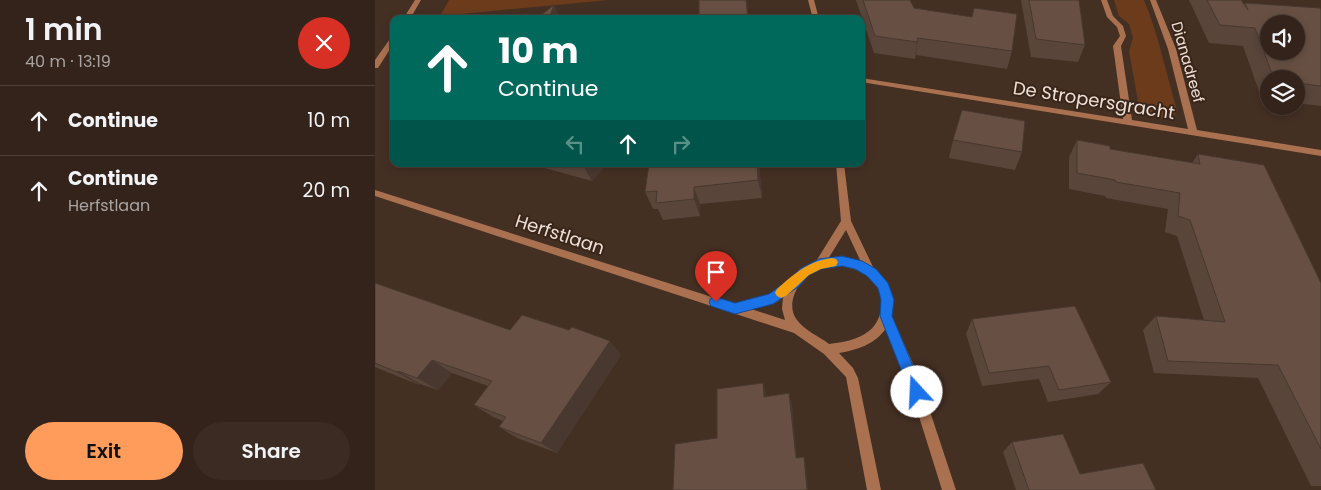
<!DOCTYPE html>
<meta charset="utf-8">
<style>
body{margin:0;font-family:Poppins,sans-serif;background:#3b2b23;color:#f1f3f6;height:100vh;display:flex;flex-direction:column;font-size:19px;white-space:nowrap}
*{box-sizing:border-box;margin:0}
p{font-size:16px;color:#a9a4a2}
.icon{flex:none;width:28px;height:28px;fill:none;stroke:currentColor;stroke-width:2;stroke-linecap:round;stroke-linejoin:round}
.map{position:relative;flex:1;overflow:hidden}
.side{display:flex;flex-direction:column;background:#33231a;width:375px}
.side>*{flex:none}
.top-card{position:absolute;left:15px;top:15px;width:475px;height:152px;border-radius:10px;box-shadow:0 2px 8px #0003,0 0 0 1px #4e4039;background:#00695c;color:#fff;overflow:hidden}
.fabs{position:absolute;left:885px;top:15px;display:grid;gap:10px}
.fabs a{display:grid;place-items:center;width:45px;height:45px;border-radius:50%;background:#33231a;box-shadow:0 2px 8px #0003,0 0 0 1px #4e4039;font-size:25px}
.pin{position:absolute;display:grid;place-items:center;width:42px;height:42px;color:#fff;margin:-51px -21px;border-radius:50% 50% 50% 0;rotate:-45deg;box-shadow:0 0 5px #0007}
.pin .icon{rotate:45deg}
.me{position:absolute;width:55px;margin:-28px;rotate:340deg;stroke-linejoin:round;filter:drop-shadow(0 0 4px #0008)}
.turn{display:flex;align-items:center;gap:18px;height:105px;padding:0 25px;font-size:22px}
.turn .icon{width:65px;height:65px;stroke-width:2.5}
.turn b{display:block;font-size:35px;line-height:42px}
.lanes{display:flex;align-items:center;height:48px;padding:0 25px;background:#0003;justify-content:center;gap:25px;direction:ltr}
.lanes .off{opacity:.35}
.round{display:grid;place-items:center;flex:none;width:52px;height:52px;border-radius:26px;background:#3b2b23}
.summary{display:flex;align-items:center;justify-content:space-between;height:85px;padding:0 25px}
h1{font-size:30px;font-weight:600;line-height:38px}
.cta{display:flex;gap:10px;margin-top:auto;padding:10px 25px}
.cta a{flex:1;height:58px;border-radius:30px;background:#ff9b5b;color:#111;font-size:20px;font-weight:600;line-height:58px;text-align:center}
.cta a+a{background:#3b2b23;color:#f1f3f6}
ul{padding:0;list-style:none}
li{display:flex;align-items:center;gap:15px;height:70px;padding:0 25px;border-top:1px solid #4e4039}
li div{flex:1}
li b{display:block;font-size:19px}
li em{font-style:normal}
main{display:flex;flex:1;min-height:0}
.map>svg:first-child{display:block}
.green{fill:#6b3b1c}
.lines{fill:none;stroke-linecap:round;stroke-linejoin:round}
.street{fill:#a97150;fill-rule:evenodd}
.wall{fill:#59453a}
.shaded-wall{fill:#48382f}
.building{fill:#675043;stroke:#48382f;fill-rule:evenodd}
.route{fill:#1a73e8;stroke:#114b97}
.slow{fill:#f59e0b}
.labels{text-anchor:middle;dominant-baseline:central;stroke-width:4;stroke-linejoin:round;paint-order:stroke}
.far-street-label{font-size:15px;fill:#eddfd7;stroke:#3a2519}
.street-label{font-size:18px;fill:#eddfd7;stroke:#3a2519}
</style>
<main>
<section class="side">
<div class="summary"><div><h1>1 min</h1><p>40 m · 13:19</p></div><a class="round" style="background:#d93025;color:#fff"><svg class="icon" aria-label="close" viewBox="0 0 24 24"><path d="M6 6l12 12M18 6L6 18"/></svg></a></div>
<ul>
<li><svg class="icon" aria-label="ahead" viewBox="0 0 24 24"><path d="M12 20V5M6 11l6-6 6 6"/></svg><div><b>Continue</b></div><em>10 m</em></li>
<li><svg class="icon" aria-label="ahead" viewBox="0 0 24 24"><path d="M12 20V5M6 11l6-6 6 6"/></svg><div><b>Continue</b><p>Herfstlaan</p></div><em>20 m</em></li>
</ul>
<div class="cta"><a>Exit</a><a>Share</a></div>
</section>
<div class="map">
<svg width="946" height="490" viewBox="0 0 946 490">
<rect width="100%" height="100%" fill="#442f23"/>
<path class="green" d="M74 0H234L65 16Z
M739 0H769C784 36 791 73 802 110L799 116C786 121 774 116 764 107L754 51 758 38 754 24 744 16Z"/>
<g class="lines">
<path class="street" d="M40 0H46L35 19H28Z
M433 0H439L444 19H438Z
M726 0H732L738 16 748 26 751 36 746 46 757 120 813 129 793 49 775 0H781L801 49 822 130 946 150V156L486 82V78L748 119 738 46 745 36 742 27 732 17Z
M19 35V43L3 68H0V60L17 36Z
M461 164H469L476 221 500 271 515 289 517 308 516 315 543 375 581 490H567L531 375 511 328C501 344 482 350 464 353L478 368 483 378 506 490H492L471 377 449 354 419 333 0 196V190L359 304 395 295 415 280 430 266 440 263 466 221ZM471 230 486 262 468 258 453 259ZM468 266C478 269 489 271 496 279 510 293 510 318 494 331 483 340 468 342 454 344 444 336 430 331 422 320 410 305 423 281 437 272 446 267 457 267 468 266ZM408 297 407 309 410 320 376 309 402 302Z"/>
</g>
<path class="wall" d="M481 0H535L539 8 637 51 632 69 541 55 540 59 499 53Z
M646 0H704L710 45 703 62 656 57Z
M814 0H866L869 4 870 3 946 10V106L921 103V79H894V99L886 97 868 46 834 43Z
M578 140 647 152 640 170 574 158Z
M702 140 735 149 817 163 823 154 946 283V486H936L883 378 779 373 768 330 781 316 829 320 802 236 790 232 793 209 731 198 730 196 694 189V157Z
M155 164H232L217 181Z
M384 164 387 198 325 204V216L288 220 283 209H278L270 192Z
M0 283 135 330 246 355 182 453 142 438 124 427 128 421 118 417 99 405 113 386 77 373 63 390 45 384 44 385 0 367Z
M597 319 736 382 723 394 673 402 664 379 607 386 591 334Z
M637 442 705 474 781 490H641L628 452Z"/>
<path class="shaded-wall" d="M371 0H372L374 19H373Z
M179 5 186 19H174Z
M543 38 541 55 540 59 542 42Z
M207 164H232L217 181Z
M382 164H384L387 198 383 180Z
M319 187 325 204V216L319 199Z
M235 341 246 355 182 453 166 443Z
M57 360 77 373 63 390 42 378Z
M23 371 45 384 44 385 22 372Z
M388 383 392 396 393 409 389 397Z
M414 393 417 405 423 468 421 458Z
M429 457 431 466 433 490H432Z"/>
<path class="building" d="M324 0H371L373 19H324Z
M488 0H535L539 8 597 17 599 8 642 14 637 51 543 38 542 42 500 36Z
M654 0H704L710 45 661 39Z
M832 0H866L873 10 870 3 945 8 946 10V86L921 83V79H899L880 28 845 25ZM894 24H921V51H894Z
M179 5 174 19H161Z
M587 110 650 121 647 152 578 140Z
M702 140 735 146V149L825 164 823 154 889 165 946 283V449L903 365 793 361 781 316 850 322 815 220 803 216 805 193 741 182 740 180 702 173Z
M274 164H382L383 180 319 187V199L281 203 282 191 270 192Z
M0 283 135 330 147 315 194 330 197 327 235 341 166 443 124 427 131 417 99 405 117 381 57 360 42 378 23 371 22 372 0 363Z
M700 306 736 382 684 390 674 366 614 373 597 319Z
M388 383 389 397 414 393 421 458 429 457 432 490H298L300 444 342 438V389Z
M688 434 705 474 768 463 781 490H654L637 442Z"/>
<path class="route" d="M467 256 487 261 501 269 513 283 519 300 517 316 549 392 547 396 542 398 537 396 535 392 505 316 506 300 503 288 492 276 480 269 467 266 446 269 434 275 423 287 398 304 360 314 336 306 334 302 336 298 341 297 360 303 394 294 414 280 425 269 444 259Z"/>
<path class="slow" d="M457 258 461 259 463 262 461 266 446 269 434 275 411 296 406 298 402 296 400 293 402 289C419 274 433 261 457 258Z"/>
<g class="labels">
<g class="far-street-label">
<text transform="translate(813 62) rotate(74)">Dianadreef</text>
</g>
<g class="street-label">
<text transform="translate(719 100) rotate(9)">De Stropersgracht</text>
<text transform="translate(185 234) rotate(18)">Herfstlaan</text>
</g>
</g>
</svg>
<div class="fabs">
<a><svg class="icon" aria-label="sound" viewBox="0 0 24 24"><path d="M4 9h4l5-4v14l-5-4H4zM17 9q2 3 0 6"/></svg></a>
<a><svg class="icon" aria-label="layers" viewBox="0 0 24 24"><path d="M12 4l9 5-9 5-9-5zM3 14l9 5 9-5"/></svg></a>
</div>
<div class="pin" style="left:341px;top:302px;background:#d93025"><svg class="icon" aria-label="arrive" viewBox="0 0 24 24"><path d="M6 21V4h12l-3 4 3 4H6"/></svg></div>
<svg class="me" style="left:542px;top:392px" viewBox="-20 -20 40 40"><circle r="19" fill="#fff"/><path d="M0-13L10 11 0 6-10 11z" fill="#1a73e8"/></svg>
<div class="top-card">
<div class="turn"><svg class="icon" aria-label="ahead" viewBox="0 0 24 24"><path d="M12 20V5M6 11l6-6 6 6"/></svg><div><b>10 m</b>Continue</div></div>
<div class="lanes"><svg class="icon off" aria-label="left" viewBox="0 0 24 24"><path d="M17 20v-9H6M10 6l-5 5 5 5"/></svg><svg class="icon" aria-label="ahead" viewBox="0 0 24 24"><path d="M12 20V5M6 11l6-6 6 6"/></svg><svg class="icon off" aria-label="right" viewBox="0 0 24 24"><path d="M7 20v-9h11M14 6l5 5-5 5"/></svg></div>
</div>
</div>
</main>
